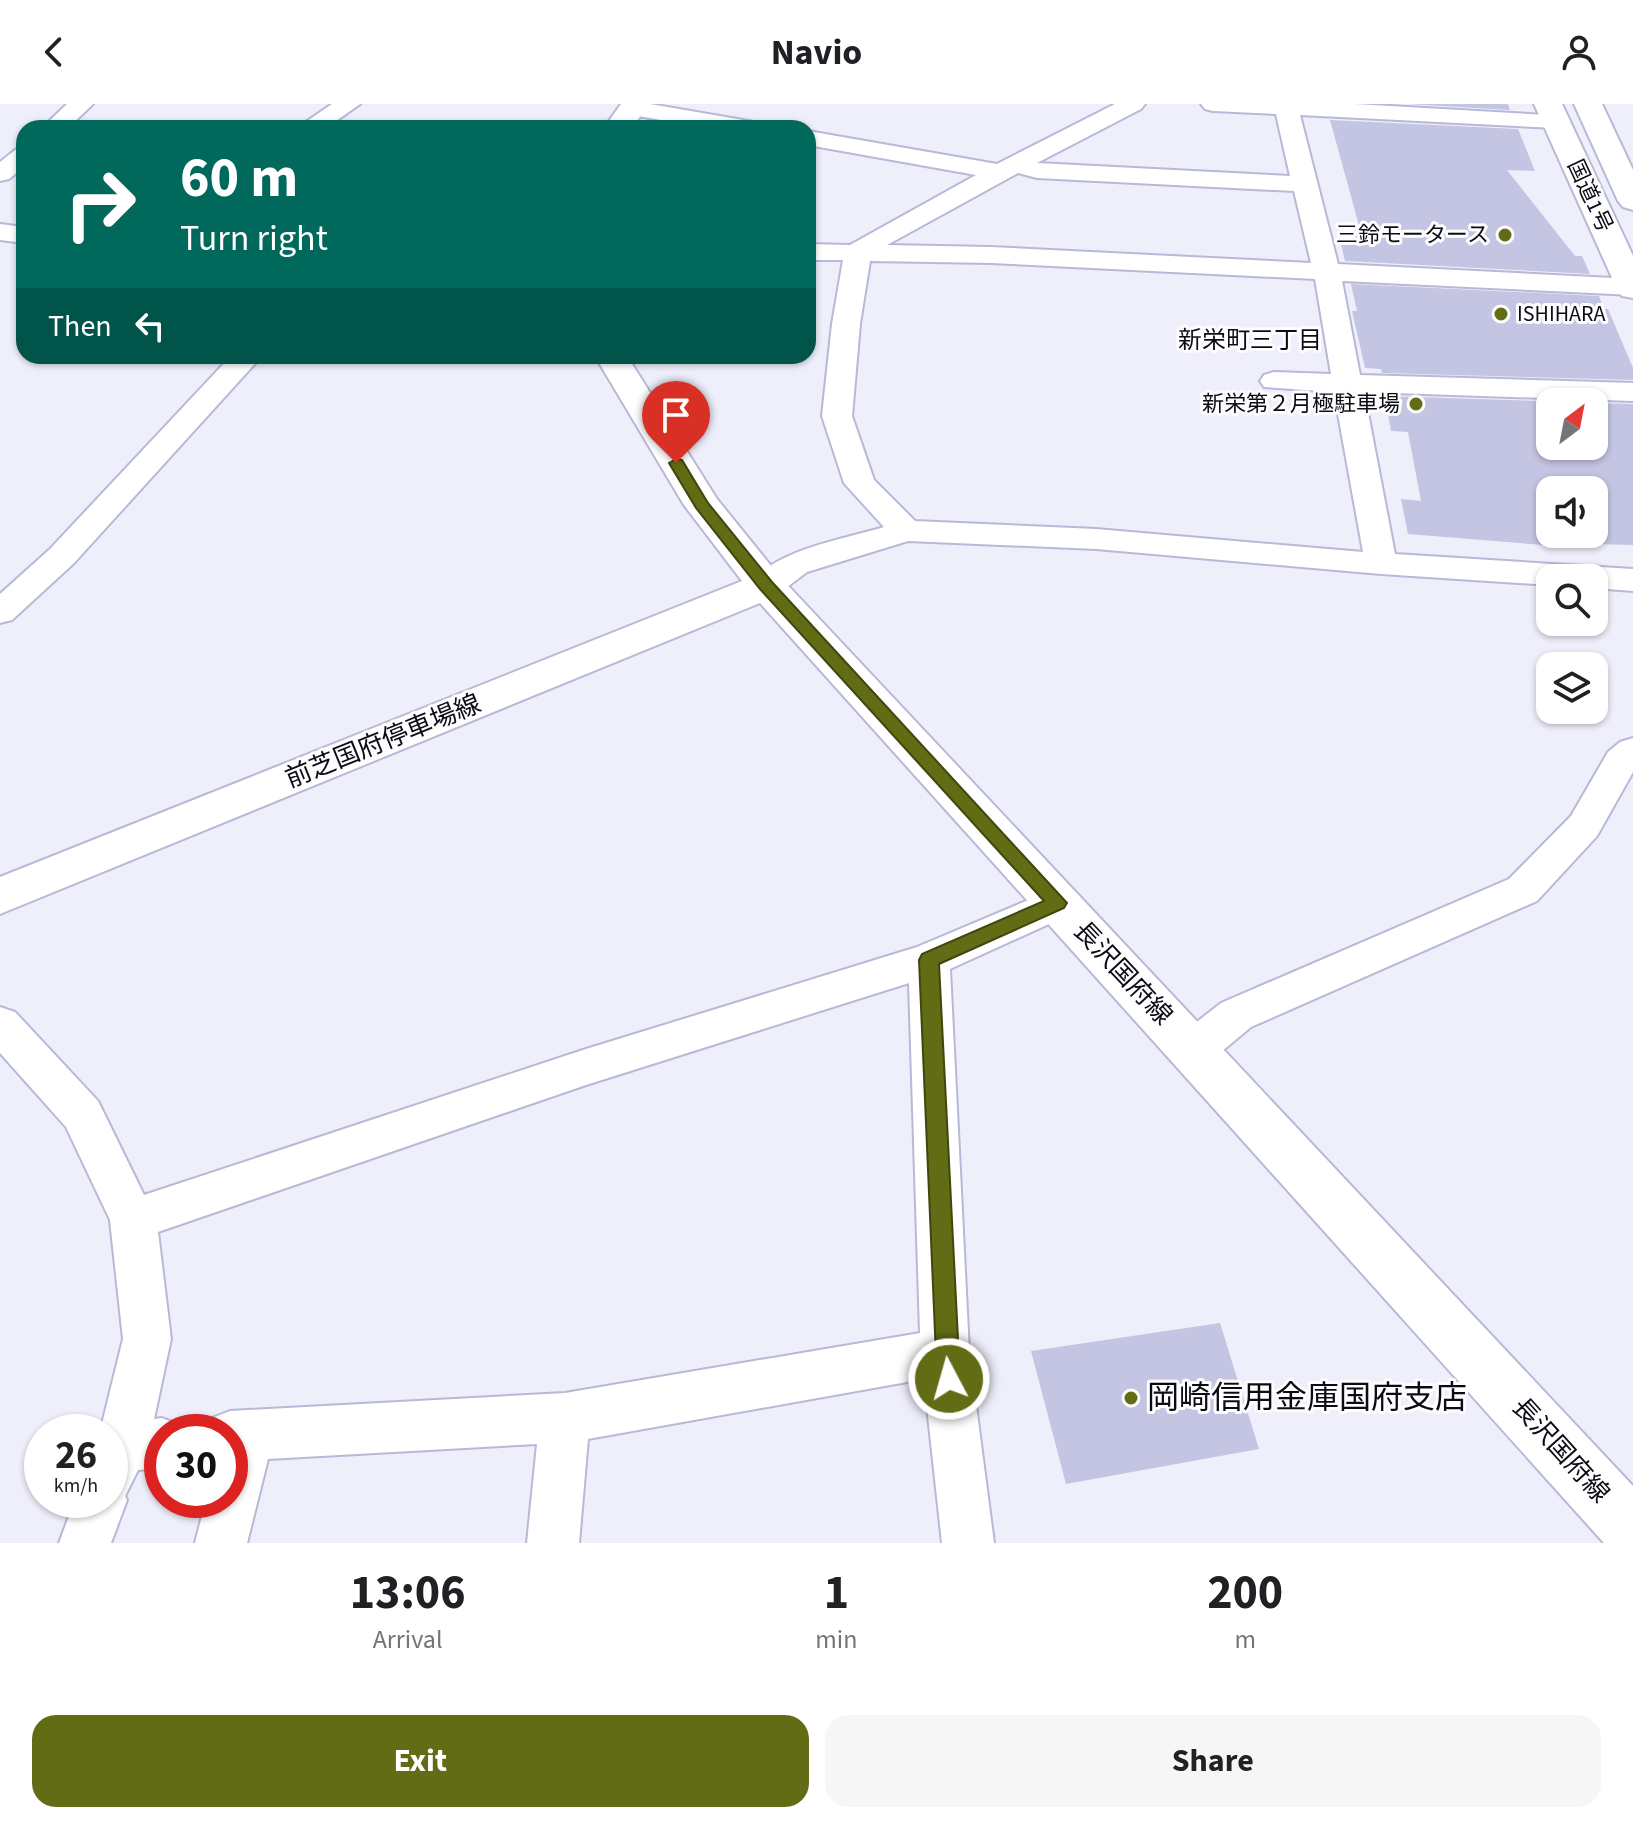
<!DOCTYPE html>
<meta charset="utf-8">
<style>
body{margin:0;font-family:"Source Sans 3","Noto Sans JP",sans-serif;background:#f6f6f6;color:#202124;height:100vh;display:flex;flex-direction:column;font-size:30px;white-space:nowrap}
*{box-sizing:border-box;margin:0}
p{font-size:26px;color:#757577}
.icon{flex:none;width:44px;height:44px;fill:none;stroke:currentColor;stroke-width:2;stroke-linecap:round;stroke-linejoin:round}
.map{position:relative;height:1439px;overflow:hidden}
.drawer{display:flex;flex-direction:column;background:#fff;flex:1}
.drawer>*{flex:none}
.hud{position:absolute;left:16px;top:16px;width:800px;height:244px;border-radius:24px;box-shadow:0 2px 6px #0004;background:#00695c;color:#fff;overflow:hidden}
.needle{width:52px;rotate:32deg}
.fabs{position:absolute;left:1536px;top:284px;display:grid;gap:16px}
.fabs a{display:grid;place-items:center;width:72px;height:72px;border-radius:16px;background:#fff;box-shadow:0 2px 6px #0004;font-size:40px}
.speed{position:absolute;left:24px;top:1310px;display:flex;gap:16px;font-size:40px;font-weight:700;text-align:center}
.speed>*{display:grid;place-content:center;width:104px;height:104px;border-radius:50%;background:#fff;box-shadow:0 2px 6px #0004;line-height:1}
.speed small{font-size:20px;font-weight:400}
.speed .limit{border:12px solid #d22;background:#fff;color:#111}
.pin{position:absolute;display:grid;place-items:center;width:68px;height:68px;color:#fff;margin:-82px -34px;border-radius:50% 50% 50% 0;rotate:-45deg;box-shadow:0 0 8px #0007}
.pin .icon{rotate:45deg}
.me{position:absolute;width:88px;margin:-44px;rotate:354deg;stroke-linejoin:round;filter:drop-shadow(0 0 6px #0008)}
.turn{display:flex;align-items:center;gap:28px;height:168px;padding:0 32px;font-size:36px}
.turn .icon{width:104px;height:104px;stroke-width:2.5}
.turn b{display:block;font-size:56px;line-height:68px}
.then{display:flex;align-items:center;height:76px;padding:0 32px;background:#0003;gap:16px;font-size:30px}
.eta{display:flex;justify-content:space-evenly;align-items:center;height:136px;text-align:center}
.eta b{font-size:48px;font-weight:700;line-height:56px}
.action{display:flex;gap:16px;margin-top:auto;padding:16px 32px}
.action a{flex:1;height:92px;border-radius:24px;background:#626c14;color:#fff;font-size:32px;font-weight:700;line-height:92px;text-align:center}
.action a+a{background:#f6f6f6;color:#202124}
header{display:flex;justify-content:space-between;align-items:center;height:104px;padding:0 32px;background:#fff;font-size:36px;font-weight:700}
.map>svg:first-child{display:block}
.building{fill:#c4c4e3;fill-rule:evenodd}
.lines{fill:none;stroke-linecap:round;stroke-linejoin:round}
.street-casing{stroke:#b8b9d7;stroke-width:4}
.secondary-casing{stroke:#b8b9d7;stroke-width:4}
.highway-casing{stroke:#b8b9d7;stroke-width:4}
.street{fill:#fff;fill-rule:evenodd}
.secondary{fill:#fff;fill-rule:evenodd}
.highway{fill:#fff;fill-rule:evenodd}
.route{fill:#626c14;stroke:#40460d;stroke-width:2}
.poi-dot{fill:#626c14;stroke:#fdfdfd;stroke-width:3}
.labels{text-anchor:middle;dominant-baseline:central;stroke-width:6;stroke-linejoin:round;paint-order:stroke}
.far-street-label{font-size:22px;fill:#0b0b15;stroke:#fdfdfd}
.far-poi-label{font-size:22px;fill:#0b0b15;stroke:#fdfdfd;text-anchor:end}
.far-neighbourhood-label{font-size:24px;fill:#0b0b15;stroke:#fdfdfd}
.street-label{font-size:26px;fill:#0b0b15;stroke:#fdfdfd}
.near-poi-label{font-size:32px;fill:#0b0b15;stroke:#fdfdfd;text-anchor:start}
</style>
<header><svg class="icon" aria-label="back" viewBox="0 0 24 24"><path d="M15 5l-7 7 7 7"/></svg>Navio<svg class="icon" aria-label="person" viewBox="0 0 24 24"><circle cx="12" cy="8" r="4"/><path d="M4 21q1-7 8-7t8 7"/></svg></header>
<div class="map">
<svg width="1633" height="1439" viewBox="0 0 1633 1439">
<rect width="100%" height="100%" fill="#eeeffb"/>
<path class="building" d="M1407 0H1508L1510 6Z
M1330 16 1518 25 1535 67 1507 66 1575 152H1582L1590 170 1345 157 1337 124 1360 125Z
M1351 180 1599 192 1604 205H1608L1633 264V276L1382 269 1381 265 1365 264 1352 207H1357Z
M1385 292 1573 298H1550V342H1594V299L1633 300V441L1554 439 1556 442 1408 430 1401 395 1421 397 1408 328 1391 327ZM1550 386H1594V430H1550Z
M1220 1219 1259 1345 1066 1380 1031 1247Z"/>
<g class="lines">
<g class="street-casing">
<path id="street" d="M67 0H93L68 24H42Z
M332 0H360L326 24H297Z
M623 0H650L749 17 757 19 761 24H707L632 11 624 9 620 4Z
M1115 0H1145L1141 5 1037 59 1290 72 1276 10 1213 7 1205 5 1201 0H1355L1564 12 1568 17 1564 22 1556 24 1300 11 1338 160 1633 175V191L1342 177 1360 271 1633 279V297L1364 288 1395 450 1633 465V487L1594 484V474H1550V481L1381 470 1096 445 908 437 807 468 778 490 766 493 754 490 749 482C772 446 845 435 884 423L844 379 822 312 832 220 843 156H808V140L850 141 976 71 808 41V27L997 60ZM1018 69 1037 74 1294 87 1311 159 991 143 887 141ZM870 157 991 159 1315 175 1331 270 1274 268 1264 271 1260 277 1264 283 1334 288 1363 448 1096 425 915 417 874 376 852 312 860 220Z
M24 44V63L9 75 0 77V58L15 46Z
M0 120 24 123V139L0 136Z
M231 252H262L74 459 12 516 0 519V490L50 445Z
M1633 634V668L1597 732 1537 797 1251 923 1209 958 1194 963 1179 958 1173 945 1179 932 1221 899 1509 775 1571 712 1608 648 1620 638Z
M1057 784 1071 788 1077 799 1071 810 950 865 969 1248 994 1439H942L924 1275 588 1335 579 1439H527L537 1340 268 1355 247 1439H195L206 1396H230V1328H206L212 1314 230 1307 565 1289 920 1229 909 879 586 981 158 1128 171 1235 154 1315 162 1314 180 1321 183 1328H162V1364L138 1366 125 1392 127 1396 111 1439H59L75 1396H110V1328H100L123 1235 110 1116 66 1023 0 949V903L15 908 98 997 144 1091 586 945 917 843Z"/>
</g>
<g class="secondary-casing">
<path id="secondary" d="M621 0H649L632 24H604Z
M595 252H627L717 395 780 473 1633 1382V1439H1604L760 499 0 810V773L742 477 684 401Z"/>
</g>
<g class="highway-casing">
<path id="highway" d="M1534 0H1562L1633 152V194L1622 192 1617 185Z
M1574 0H1602L1633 66V106L1623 103 1618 97Z"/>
</g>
<use href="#street" class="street"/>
<use href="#secondary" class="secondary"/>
<use href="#highway" class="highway"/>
</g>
<path class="route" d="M676 355 682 356 708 399 772 478 1067 799 1064 804 939 860 960 1275 957 1283 949 1286 940 1283 937 1275 919 856 922 850 1044 797 760 485 696 404 669 359Z"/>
<g class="poi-dot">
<circle cx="1505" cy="131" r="8"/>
<circle cx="1501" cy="210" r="8"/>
<circle cx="1416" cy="300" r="8"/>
<circle cx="1131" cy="1294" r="8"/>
</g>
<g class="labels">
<g class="far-street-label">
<text transform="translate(1590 92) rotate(65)">国道1号</text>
</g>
<g class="far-poi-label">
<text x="1489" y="131">三鈴モータース</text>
<text x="1517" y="210" text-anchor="start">ISHIHARA</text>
<text x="1400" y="300">新栄第２月極駐車場</text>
</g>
<g class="far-neighbourhood-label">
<text x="1250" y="236">新栄町三丁目</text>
</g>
<g class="street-label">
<text transform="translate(383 637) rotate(-22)">前芝国府停車場線</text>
<text transform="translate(1123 869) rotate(47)">長沢国府線</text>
<text transform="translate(1561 1346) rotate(48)">長沢国府線</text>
</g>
<g class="near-poi-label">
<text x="1147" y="1294">岡崎信用金庫国府支店</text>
</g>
</g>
</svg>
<div class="fabs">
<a><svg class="needle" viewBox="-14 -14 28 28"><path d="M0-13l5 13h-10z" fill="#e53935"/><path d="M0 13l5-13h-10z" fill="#757577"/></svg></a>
<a><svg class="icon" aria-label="sound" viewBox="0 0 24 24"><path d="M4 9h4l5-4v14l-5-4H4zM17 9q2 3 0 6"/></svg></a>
<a><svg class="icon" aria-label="search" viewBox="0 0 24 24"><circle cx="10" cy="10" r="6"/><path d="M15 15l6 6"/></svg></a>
<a><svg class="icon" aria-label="layers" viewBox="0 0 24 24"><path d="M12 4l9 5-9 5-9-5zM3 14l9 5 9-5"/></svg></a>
</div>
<div class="speed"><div>26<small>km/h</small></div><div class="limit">30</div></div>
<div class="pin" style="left:676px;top:359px;background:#d93025"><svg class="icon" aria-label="arrive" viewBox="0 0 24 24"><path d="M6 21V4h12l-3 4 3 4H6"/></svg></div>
<svg class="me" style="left:949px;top:1275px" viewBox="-20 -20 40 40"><circle r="17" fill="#626c14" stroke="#fff" stroke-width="3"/><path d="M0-11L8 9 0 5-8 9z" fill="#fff"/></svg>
<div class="hud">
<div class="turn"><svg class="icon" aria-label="right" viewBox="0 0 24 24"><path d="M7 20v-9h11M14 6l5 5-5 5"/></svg><div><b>60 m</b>Turn right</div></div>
<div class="then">Then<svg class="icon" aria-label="left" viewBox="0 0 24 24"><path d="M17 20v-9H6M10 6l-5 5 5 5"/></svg></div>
</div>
</div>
<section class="drawer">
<div class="eta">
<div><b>13:06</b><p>Arrival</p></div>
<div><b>1</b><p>min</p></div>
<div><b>200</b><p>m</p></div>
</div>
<div class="action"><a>Exit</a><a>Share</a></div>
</section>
